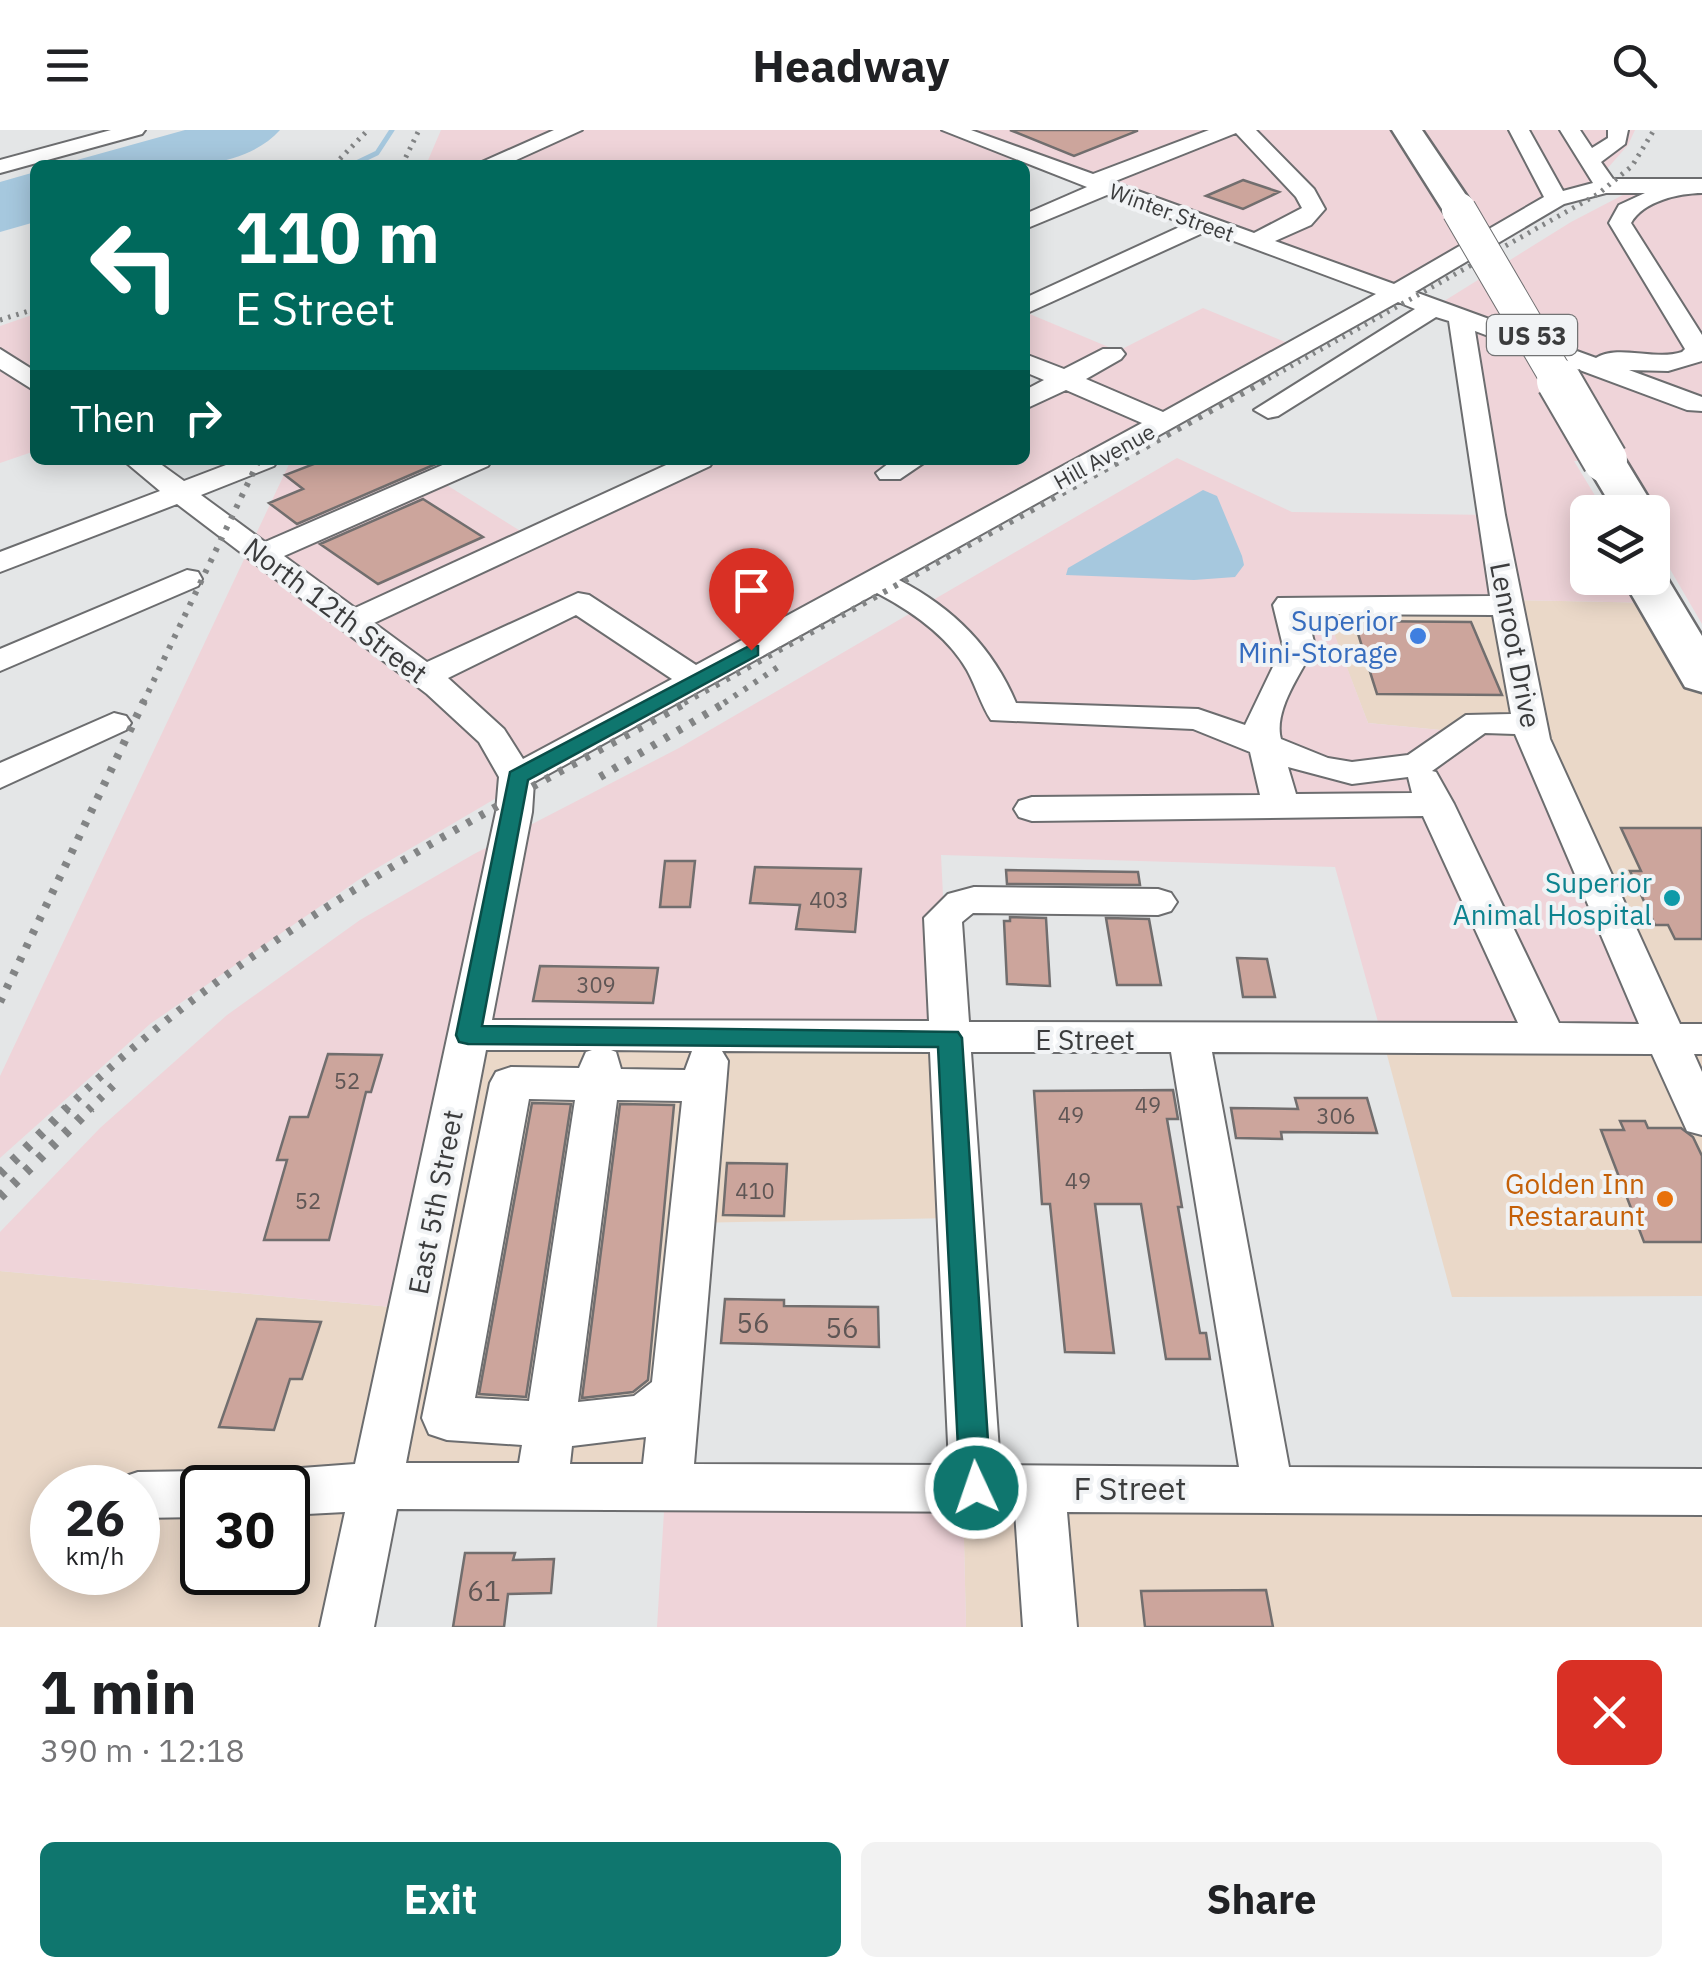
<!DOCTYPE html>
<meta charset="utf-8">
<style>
body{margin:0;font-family:"IBM Plex Sans",sans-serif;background:#f2f2f2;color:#202124;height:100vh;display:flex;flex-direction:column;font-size:38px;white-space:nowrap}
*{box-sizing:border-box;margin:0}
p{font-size:32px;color:#757577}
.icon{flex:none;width:55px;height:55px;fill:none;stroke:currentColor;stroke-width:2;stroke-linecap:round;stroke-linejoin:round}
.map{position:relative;height:1497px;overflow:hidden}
.details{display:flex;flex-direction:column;background:#fff;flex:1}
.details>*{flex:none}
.top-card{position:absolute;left:30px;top:30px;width:1000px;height:305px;border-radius:15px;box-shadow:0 5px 25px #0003;background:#00695c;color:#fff;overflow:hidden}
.buttons{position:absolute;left:1570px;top:365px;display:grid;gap:20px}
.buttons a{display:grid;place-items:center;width:100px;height:100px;border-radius:15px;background:#fff;box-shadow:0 5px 25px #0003;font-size:50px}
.speed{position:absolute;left:30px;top:1335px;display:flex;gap:20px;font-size:50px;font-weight:700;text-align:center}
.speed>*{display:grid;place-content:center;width:130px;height:130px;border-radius:50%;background:#fff;box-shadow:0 5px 25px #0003;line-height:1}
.speed small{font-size:25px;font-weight:400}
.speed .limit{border:5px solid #111;border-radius:15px;background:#fff;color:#111}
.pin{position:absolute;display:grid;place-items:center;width:85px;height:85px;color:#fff;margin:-102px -42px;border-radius:50% 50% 50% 0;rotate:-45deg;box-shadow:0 0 10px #0007}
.pin .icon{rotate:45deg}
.me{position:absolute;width:110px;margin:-55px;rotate:357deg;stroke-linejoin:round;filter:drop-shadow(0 0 8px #0008)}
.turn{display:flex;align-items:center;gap:35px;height:210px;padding:0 40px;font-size:45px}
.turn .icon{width:130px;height:130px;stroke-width:2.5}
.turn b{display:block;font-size:70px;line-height:85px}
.then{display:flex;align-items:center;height:95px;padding:0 40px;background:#0003;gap:20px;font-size:38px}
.round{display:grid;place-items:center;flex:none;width:105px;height:105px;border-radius:15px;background:#f2f2f2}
.summary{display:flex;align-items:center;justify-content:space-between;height:170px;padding:0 40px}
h1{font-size:60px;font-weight:700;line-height:75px}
.action{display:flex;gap:20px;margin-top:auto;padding:20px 40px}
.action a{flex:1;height:115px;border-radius:15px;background:#0f766e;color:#fff;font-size:40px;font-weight:700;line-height:115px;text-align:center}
.action a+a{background:#f2f2f2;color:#202124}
header{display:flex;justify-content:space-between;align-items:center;height:130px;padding:0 40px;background:#fff;font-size:45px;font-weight:700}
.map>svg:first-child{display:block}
.commercial{fill:#ead8c8;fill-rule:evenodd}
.industrial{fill:#efd4d9}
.water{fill:#a6c8de}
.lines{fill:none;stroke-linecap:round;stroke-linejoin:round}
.stream{stroke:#a6c8de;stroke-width:5}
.building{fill:#cca59c;stroke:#716e6e;stroke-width:2.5}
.minor-casing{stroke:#6c6d6f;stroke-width:4}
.highway-casing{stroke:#6c6d6f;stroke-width:5}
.minor{fill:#fff;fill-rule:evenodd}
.highway{fill:#fff;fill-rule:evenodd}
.rail-far3{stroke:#828485;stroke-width:5;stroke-dasharray:2.5 6;stroke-linecap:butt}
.rail-far2{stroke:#828485;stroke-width:6;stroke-dasharray:4 8;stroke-linecap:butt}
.rail-far1{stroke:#828485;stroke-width:8;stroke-dasharray:5 10;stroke-linecap:butt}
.rail{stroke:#828485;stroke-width:10;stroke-dasharray:6 12;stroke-linecap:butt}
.highway-bridge-far1-casing{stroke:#6c6d6f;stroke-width:36;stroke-linecap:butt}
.highway-bridge-casing{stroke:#6c6d6f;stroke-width:48;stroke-linecap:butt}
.highway-bridge-far1{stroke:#fff;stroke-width:34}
.highway-bridge{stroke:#fff;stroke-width:44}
.route{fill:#0f766e;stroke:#0a4d48;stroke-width:2.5}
.shop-dot{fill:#3f7fe0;stroke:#f1f3f5;stroke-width:4}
.culture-dot{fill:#0f9aa8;stroke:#f1f3f5;stroke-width:4}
.food-dot{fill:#e8710a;stroke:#f1f3f5;stroke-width:4}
.labels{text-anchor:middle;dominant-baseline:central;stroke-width:8;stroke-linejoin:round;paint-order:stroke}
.far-street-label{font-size:22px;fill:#3b3c3d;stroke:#f1f3f5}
.number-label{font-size:22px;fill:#5f5655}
.shield{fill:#f1f3f5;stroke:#727374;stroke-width:2.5}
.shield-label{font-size:25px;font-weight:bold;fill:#3b3c3d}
.street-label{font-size:28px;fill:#3b3c3d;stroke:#f1f3f5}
.shop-label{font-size:28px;fill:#366cbe;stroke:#f1f3f5;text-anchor:end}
.culture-label{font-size:28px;fill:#0d838f;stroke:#f1f3f5;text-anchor:end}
.food-label{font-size:28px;fill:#c56008;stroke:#f1f3f5;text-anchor:end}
.near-number-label{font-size:28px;fill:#5f5655}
.near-street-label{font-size:32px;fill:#3b3c3d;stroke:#f1f3f5}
</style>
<header><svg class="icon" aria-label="menu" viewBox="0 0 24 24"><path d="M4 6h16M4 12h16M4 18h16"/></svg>Headway<svg class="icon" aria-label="search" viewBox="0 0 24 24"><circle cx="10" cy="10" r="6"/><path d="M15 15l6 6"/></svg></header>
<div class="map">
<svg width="1702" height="1497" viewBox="0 0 1702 1497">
<rect width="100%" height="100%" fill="#e4e6e7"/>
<path class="commercial" d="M1507 470 1660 473 1702 547V1166L1452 1167 1383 910 1533 609 1368 593 1322 473Z
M468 905 950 908 953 1088 691 1093 666 1357H377L347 1497H0V1141L413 1179ZM52 1358H138V1442H52ZM202 1358H288V1442H202Z
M963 1367 1702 1368V1497H966Z"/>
<path class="industrial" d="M441 0H1635L1628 15 1591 57 1393 164 1019 25 994 35H426Z
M1642 55 1702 56V494L1653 410 1652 382H1636L1605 330 1574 331 1605 382H1588V448H1645L1660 473 1507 470 1323 474 1368 593 1533 609 1666 909 1383 910 1335 737 941 725 950 908 468 905 413 1179 0 1141V1102L100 998 227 885 360 790 474 724 679 618 1177 328 1292 382 1490 385 1461 189 1433 178 1571 92Z
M1203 178 1300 218 517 656 367 744 150 894 0 1028V946L291 330H473L437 349 522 402 699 330H1025V271L1064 249 1025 232V182L1118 221Z
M35 184V321L0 333V196Z
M665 1365 963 1367 966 1497H657Z"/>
<path class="water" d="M185 0H280C234 52 123 35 59 35Z
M35 42V92L0 102V52Z
M1203 360 1217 366 1242 426 1244 435 1235 447 1194 450 1066 445 1068 438Z"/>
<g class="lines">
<path class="stream" d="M352 35 377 23 392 0"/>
</g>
<path class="building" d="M1010 0H1137V1L1074 26Z
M1243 50 1279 62 1243 79 1206 66Z
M324 330H445L297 394 269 373 303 359 285 345Z
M423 369 483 407 378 454 320 414Z
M1354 491 1471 492 1502 565 1377 564Z
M1621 698H1702V809H1675L1668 795H1655L1630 741H1641Z
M665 731H695L690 777H660Z
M755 737 861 739 855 802 796 799 800 775 750 773Z
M1006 740 1138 742 1140 755 1007 754Z
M1010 787 1046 788 1050 856 1007 854 1004 791H1010Z
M1106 788 1149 789 1161 855H1117Z
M1237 828 1267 829 1275 867H1243Z
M540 836 658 838 653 873 533 871Z
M328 924 382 925 371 962H366L329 1110H264L287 1030H277L290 987H308Z
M1173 960 1178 989H1167L1182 1077H1178L1200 1203H1206L1210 1229H1166L1141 1074H1095L1114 1223 1065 1222 1050 1074H1042L1034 961Z
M1295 968H1367L1377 1003 1281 1002 1282 1009 1236 1008 1231 978 1298 979Z
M532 973 571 974 526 1267 479 1264Z
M620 974 674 975 648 1250 633 1262 582 1268Z
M1620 991H1645L1648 998H1681L1693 1007 1702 1026V1112H1644L1601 1000H1624Z
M727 1033 787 1034 784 1086 723 1085Z
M725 1169 784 1170V1176L878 1177 879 1217 721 1213Z
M257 1189 321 1192 302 1249H290L274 1300 219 1297Z
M465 1423H515L513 1430 554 1429 551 1463 508 1464 504 1497H453Z
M1266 1460 1273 1497H1145L1141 1461Z"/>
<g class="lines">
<g class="minor-casing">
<path id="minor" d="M111 0H145L142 4 0 43V30Z
M554 0H582L505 35H475Z
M942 0H971L1093 44 1209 0H1256L1314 59 1325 79 1311 95 1275 111 1394 154 1544 67 1509 0H1529L1563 61 1593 53 1560 0H1580L1592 18 1608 8V0H1628L1625 14 1601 32 1613 49H1702V63C1680 63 1643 71 1631 93L1702 205V231L1668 241 1629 240 1702 267V281L1687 280 1475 201 1505 385 1550 609 1680 894H1702V924H1694L1702 942V1005L1687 1001 1652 924 1212 922 1289 1337 1702 1339V1385L1067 1382 1077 1497H1023L1015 1382 397 1379 374 1497H320L345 1382 288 1385V1358H264L270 1345 288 1339 355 1334 496 682 499 647 479 612 427 564 177 374 0 442V422L160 361 123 330H155L184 351 239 330H278L274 336 201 365 265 412 454 330H492L488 336 284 426 355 478 677 330H714L710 336 374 493 427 532 578 463 589 465 696 535 1142 293 1066 260 1025 279V260L1044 250 1025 242V224L1064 239 1103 219H1121L1125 224 1121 229 1086 249 1163 282 1376 164 1207 101 1025 184V168L1186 94 1107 65 1025 99V84L1087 57ZM1236 3 1296 67 1302 78 1254 103 1113 52ZM1606 63H1645L1619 75 1609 93 1685 219 1682 222C1655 231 1618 214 1596 228L1415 162 1564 74ZM1398 172 1415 179 1254 280 1268 288 1278 286 1436 187 1449 191 1490 466 1278 468 1273 475 1283 516 1245 595 1198 579 1016 573C993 518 952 477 899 450ZM877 463C911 481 947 505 967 540 976 556 981 575 991 590L1193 599 1250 622 1260 665 1032 667 1019 671 1014 679 1019 687 1032 691 1423 686 1518 893 969 892 962 792 973 783 1158 785 1171 781 1177 772 1171 763 1158 759 974 757 948 764 924 788 929 891 492 890 532 682 534 652ZM1307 484 1493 485 1511 584 1466 585 1408 625 1352 632 1328 628 1281 609C1273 580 1302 542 1315 516ZM576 485 672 549 523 629 504 599 448 548ZM1485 603 1515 604 1639 894 1559 893 1454 674 1436 642 1432 641ZM1288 637 1352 654 1408 647 1412 663 1296 664ZM486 920H592L586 922 579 938 511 937 496 942 490 953 422 1288 429 1304 447 1310 522 1315 519 1333H406ZM611 920 692 921 685 940 621 939 616 922ZM722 921 930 922 949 1335 694 1334 726 956 728 931ZM971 922H1171L1239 1337 1000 1335ZM529 969 575 970 529 1271 475 1268ZM617 970 682 971 652 1252 634 1266 578 1272ZM646 1307 643 1334H570L572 1316Z
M0 219 35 241V261L0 239Z
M893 330H928L900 349H880L876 343Z
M187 440 198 442 202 449 198 456 0 541V519Z
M114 583 126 586 131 593 126 600 0 658V633Z
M202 1341 220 1347 225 1358H202V1387L138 1388V1358H116L120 1348 138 1342Z"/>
</g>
<g class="highway-casing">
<path id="highway" d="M1392 0H1422L1476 80 1471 87H1447Z
M1605 318 1620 321 1657 382 1652 389V382H1615L1584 330 1590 321Z
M1652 436 1661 438 1702 506V562L1685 557 1622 448H1652Z"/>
</g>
<use href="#minor" class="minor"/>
<use href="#highway" class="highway"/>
<path class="rail-far3" d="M334 35 368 0
M402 35 419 0
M0 190 35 179
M1261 253 1598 64 1632 36 1654 0"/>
<path class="rail-far2" d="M143 573 259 330
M684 573 1265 251
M724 573 778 537"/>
<path class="rail-far1" d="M600 647 728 571
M0 872 144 571
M65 980C242 806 473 690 689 571
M88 980 117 952"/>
<path class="rail" d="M0 1044 67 978
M0 1067 91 978"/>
<g class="highway-bridge-far1-casing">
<path id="highway-bridge-far1" d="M1459 80 1560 253"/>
</g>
<g class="highway-bridge-casing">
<path id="highway-bridge" d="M1559 251 1605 330"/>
</g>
<use href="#highway-bridge-far1" class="highway-bridge-far1"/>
<use href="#highway-bridge" class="highway-bridge"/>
</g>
<path class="route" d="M751 515 758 516V525L528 650 482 896 958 902 962 908 991 1358 986 1368 976 1372 965 1368 960 1358 938 917 468 914 459 912 456 905 510 642Z"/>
<circle class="shop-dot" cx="1418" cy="506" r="10"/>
<circle class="culture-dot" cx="1672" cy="768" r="10"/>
<circle class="food-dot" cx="1665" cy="1069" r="10"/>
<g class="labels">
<g class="far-street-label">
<text transform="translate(1172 82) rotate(20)">Winter Street</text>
<text transform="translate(1104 326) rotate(-29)">Hill Avenue</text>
</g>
<g class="number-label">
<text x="829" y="769">403</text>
<text x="596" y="854">309</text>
<text x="347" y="950">52</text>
<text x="1148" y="974">49</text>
<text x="1071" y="984">49</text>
<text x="1336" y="985">306</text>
<text x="1078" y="1050">49</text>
<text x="755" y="1060">410</text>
<text x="308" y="1070">52</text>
</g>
<rect class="shield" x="1487" y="185" width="90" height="40" rx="8"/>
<g class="shield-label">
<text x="1532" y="205">US 53</text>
</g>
<g class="street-label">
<text transform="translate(336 480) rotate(37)">North 12th Street</text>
<text transform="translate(1516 515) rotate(79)">Lenroot Drive</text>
<text x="1085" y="909">E Street</text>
<text transform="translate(435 1072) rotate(-79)">East 5th Street</text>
</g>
<g class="shop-label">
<text x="1398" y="490">Superior<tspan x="1398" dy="32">Mini-Storage</tspan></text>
</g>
<g class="culture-label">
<text x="1652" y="752">Superior<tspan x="1652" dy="32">Animal Hospital</tspan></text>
</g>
<g class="food-label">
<text x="1645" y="1053">Golden Inn<tspan x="1645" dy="32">Restaraunt</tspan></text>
</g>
<g class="near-number-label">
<text x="753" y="1192">56</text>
<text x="842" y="1197">56</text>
<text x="484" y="1460">61</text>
</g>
<g class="near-street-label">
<text x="1130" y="1358">F Street</text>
</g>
</g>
</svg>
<div class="buttons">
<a><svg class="icon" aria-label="layers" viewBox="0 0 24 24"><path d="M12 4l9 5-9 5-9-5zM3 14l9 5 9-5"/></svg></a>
</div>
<div class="speed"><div>26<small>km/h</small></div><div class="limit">30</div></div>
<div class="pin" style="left:751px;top:520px;background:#d93025"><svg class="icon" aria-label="arrive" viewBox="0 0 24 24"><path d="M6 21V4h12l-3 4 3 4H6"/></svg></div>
<svg class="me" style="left:976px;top:1358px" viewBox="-20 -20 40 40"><circle r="17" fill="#0f766e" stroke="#fff" stroke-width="3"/><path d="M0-11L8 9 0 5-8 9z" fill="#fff"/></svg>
<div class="top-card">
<div class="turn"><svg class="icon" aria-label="left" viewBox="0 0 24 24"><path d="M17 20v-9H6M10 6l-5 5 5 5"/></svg><div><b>110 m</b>E Street</div></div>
<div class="then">Then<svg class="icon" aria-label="right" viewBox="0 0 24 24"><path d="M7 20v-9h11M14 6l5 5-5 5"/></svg></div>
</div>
</div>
<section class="details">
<div class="summary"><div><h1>1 min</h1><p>390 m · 12:18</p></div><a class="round" style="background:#d93025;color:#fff"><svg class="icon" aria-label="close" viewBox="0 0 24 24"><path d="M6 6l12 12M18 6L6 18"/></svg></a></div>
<div class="action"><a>Exit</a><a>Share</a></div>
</section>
